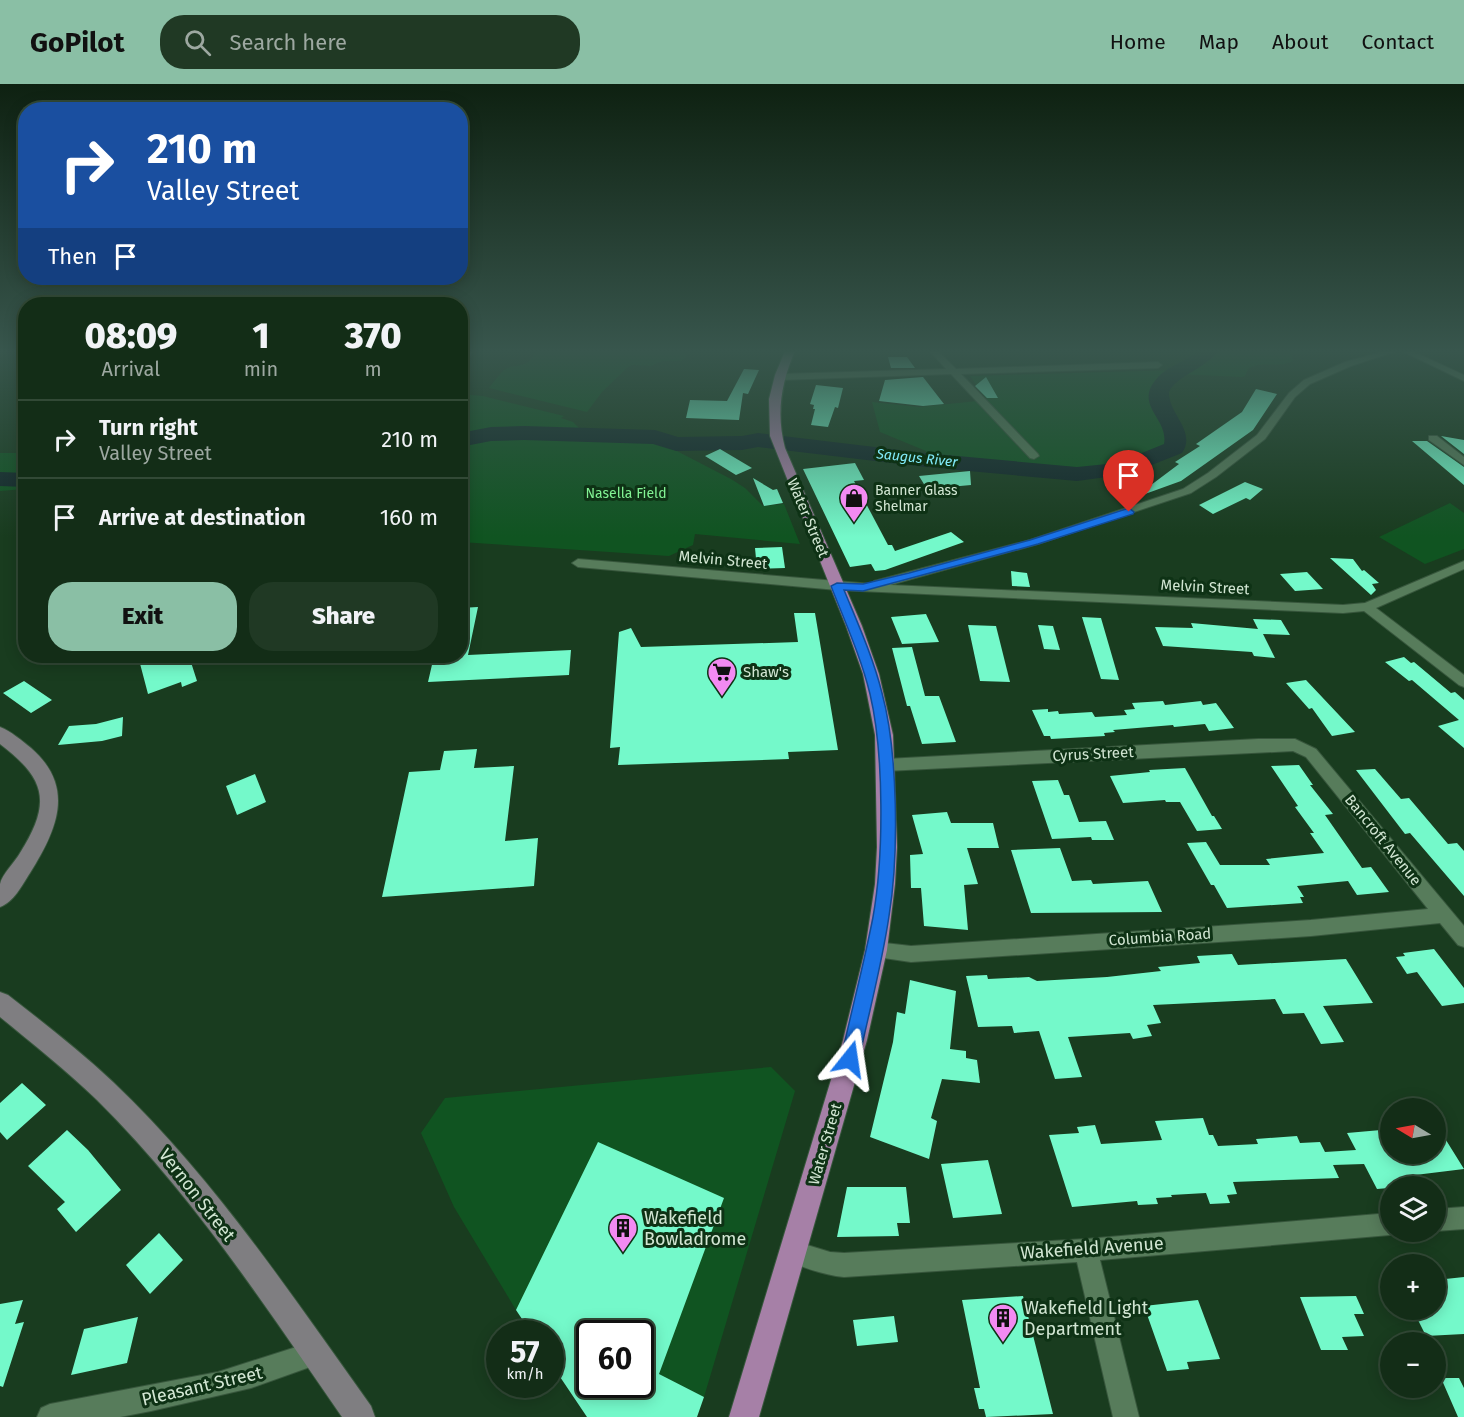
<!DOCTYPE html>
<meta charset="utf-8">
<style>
body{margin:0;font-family:"Fira Sans",sans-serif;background:#203924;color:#f1f3f6;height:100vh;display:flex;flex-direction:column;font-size:22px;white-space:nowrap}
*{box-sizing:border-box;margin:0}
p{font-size:20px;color:#9da8a1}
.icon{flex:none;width:33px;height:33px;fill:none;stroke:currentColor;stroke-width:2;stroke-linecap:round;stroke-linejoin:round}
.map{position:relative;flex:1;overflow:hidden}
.side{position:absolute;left:18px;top:213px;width:450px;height:366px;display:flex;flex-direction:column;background:#132d17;border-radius:24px;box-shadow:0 3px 15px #0003,0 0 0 2px #324936}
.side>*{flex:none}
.hud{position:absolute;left:18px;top:18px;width:450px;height:183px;border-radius:24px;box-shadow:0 3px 15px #0003,0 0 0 2px #324936;background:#1a4fa0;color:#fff;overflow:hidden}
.needle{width:39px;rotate:280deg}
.tools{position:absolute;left:1380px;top:1014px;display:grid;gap:12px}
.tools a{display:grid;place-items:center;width:66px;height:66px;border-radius:50%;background:#132d17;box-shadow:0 3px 15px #0003,0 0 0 2px #324936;font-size:30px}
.speed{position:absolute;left:486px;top:1236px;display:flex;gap:12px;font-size:30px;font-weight:700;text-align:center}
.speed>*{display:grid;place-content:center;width:78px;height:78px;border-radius:50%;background:#132d17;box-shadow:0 3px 15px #0003,0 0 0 2px #324936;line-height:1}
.speed small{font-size:15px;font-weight:400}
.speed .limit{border:3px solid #111;border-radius:9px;background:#fff;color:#111}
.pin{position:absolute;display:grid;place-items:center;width:51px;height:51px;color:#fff;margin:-62px -26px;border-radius:50% 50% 50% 0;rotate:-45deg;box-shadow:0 0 6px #0007}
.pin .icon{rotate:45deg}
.me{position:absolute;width:66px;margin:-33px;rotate:15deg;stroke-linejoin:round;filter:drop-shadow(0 0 4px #0008)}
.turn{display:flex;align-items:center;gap:21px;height:126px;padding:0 30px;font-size:27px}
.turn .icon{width:78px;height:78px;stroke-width:2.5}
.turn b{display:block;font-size:42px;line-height:51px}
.then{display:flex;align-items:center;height:57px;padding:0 30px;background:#0003;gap:12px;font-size:22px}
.eta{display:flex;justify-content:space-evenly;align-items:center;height:102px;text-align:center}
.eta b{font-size:36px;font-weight:800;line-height:42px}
.action{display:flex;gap:12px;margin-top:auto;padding:12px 30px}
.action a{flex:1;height:69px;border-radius:24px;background:#8abfa5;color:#111;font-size:24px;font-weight:800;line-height:69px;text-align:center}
.action a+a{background:#203924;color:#f1f3f6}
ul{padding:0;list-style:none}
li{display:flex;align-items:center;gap:18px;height:78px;padding:0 30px;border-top:2px solid #324936}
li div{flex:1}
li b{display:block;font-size:22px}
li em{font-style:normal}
header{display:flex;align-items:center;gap:36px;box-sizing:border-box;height:84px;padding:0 30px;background:#8abfa5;color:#111}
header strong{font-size:28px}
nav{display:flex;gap:33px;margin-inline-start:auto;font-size:21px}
.search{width:420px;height:54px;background:#203924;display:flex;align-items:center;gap:15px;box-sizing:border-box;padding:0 21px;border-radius:24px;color:#9da8a1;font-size:22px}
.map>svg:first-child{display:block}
.green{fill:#105421}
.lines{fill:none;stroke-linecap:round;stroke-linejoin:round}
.river{fill:#112629;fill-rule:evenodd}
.building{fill:#74f9ca;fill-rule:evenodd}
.street-casing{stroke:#37563c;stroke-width:2}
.secondary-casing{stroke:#37563c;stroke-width:2}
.primary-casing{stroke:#37563c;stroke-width:2}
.street{fill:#577c5b;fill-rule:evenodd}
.secondary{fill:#7f7e81;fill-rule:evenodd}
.primary{fill:#a680a7;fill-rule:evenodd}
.route{fill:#1a73e8;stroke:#114b97;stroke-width:1.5}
.labels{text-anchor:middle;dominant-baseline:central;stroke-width:6;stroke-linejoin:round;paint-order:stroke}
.far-water-label{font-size:14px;font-style:italic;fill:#81eaf9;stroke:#0e3215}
.far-poi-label{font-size:14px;fill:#d2e6d3;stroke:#0e3215;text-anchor:start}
.far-park-label{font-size:14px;fill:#82f394;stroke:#0e3215}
.street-label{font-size:15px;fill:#d2e6d3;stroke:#0e3215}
.poi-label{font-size:15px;fill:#d2e6d3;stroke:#0e3215;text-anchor:start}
.near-street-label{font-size:18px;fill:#d2e6d3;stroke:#0e3215}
.near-poi-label{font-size:18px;fill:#d2e6d3;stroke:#0e3215;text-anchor:start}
</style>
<header>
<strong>GoPilot</strong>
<div class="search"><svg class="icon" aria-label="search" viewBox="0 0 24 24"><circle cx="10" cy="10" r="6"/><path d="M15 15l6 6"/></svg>Search here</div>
<nav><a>Home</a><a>Map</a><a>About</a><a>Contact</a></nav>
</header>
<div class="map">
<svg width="1464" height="1333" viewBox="0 0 1464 1333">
<rect width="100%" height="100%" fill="#193c1f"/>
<path class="green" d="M535 267H676L685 269 687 273 681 277H662L651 282 632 281 627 284 602 308 587 328 489 304C493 299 498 292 502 288 513 277 528 288 535 267Z
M1195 267H1306L1307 269H1291L1293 277C1278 285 1262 276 1248 285L1245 292 1242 293 1175 290 1160 303 1157 313C1161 330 1182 345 1174 364L1121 385 1077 390 925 376 926 367 880 348 872 318 919 323 987 316 970 292 1175 286Z
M460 310 483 312 564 332 561 334 573 338 579 344 638 351 671 364 731 395 745 404 763 422 784 420 800 460 695 450 693 461 669 472 461 458Z
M0 369H25V405L0 407Z
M1450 419 1464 429V465L1425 480 1379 453Z
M771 983 795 1007 704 1313 659 1290 640 1250 516 1226 454 1123 421 1049 445 1014Z"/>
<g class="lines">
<path class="river" d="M1197 267H1218C1205 285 1176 292 1169 308 1168 330 1197 347 1182 369L1129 390 1077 397 925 383 758 363 742 366 676 367 653 360 524 356 491 357 460 363V349L491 343 524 342 655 346 678 353 742 352 758 349 925 369 1077 383 1117 379 1164 360C1169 333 1131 321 1159 292 1170 281 1186 278 1197 267Z
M0 388 26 389V403L0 402Z"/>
</g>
<path class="building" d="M888 273H907L915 284H891Z
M744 285 759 286 748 310 743 309 739 336 686 334 690 316 727 317Z
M923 293 944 320 923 322 879 317 885 296Z
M986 293 998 314H987L975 302Z
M816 301 843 304 838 324 835 323 828 343 811 341 815 325H813L814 321 810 320Z
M1256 305 1277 310 1253 346 1181 397 1145 410 1143 407 1179 380 1175 378 1200 362 1196 360 1242 328Z
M1441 352 1464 356V370Z
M1412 357H1427L1464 383V401Z
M720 365 752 384 736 391 705 372Z
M855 379 864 396 854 397 888 461H892L895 467 951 448 964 458 885 486 875 487 871 480 850 483 803 385Z
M970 387 971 401 927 405 919 392Z
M753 394 773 406 777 405 783 419 764 422Z
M1245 398 1263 405 1250 416 1246 414 1213 430 1199 421Z
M782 463 785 484 757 485 755 464Z
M1330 474 1353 475 1362 487 1364 486 1379 499 1372 500 1376 506 1371 511Z
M1011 487 1027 489 1030 503 1012 502Z
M1307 488 1323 505 1295 507 1280 490Z
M478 523 468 571 571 566 569 591 428 598 434 572H460V524Z
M794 529H815L838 666 788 668 789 675 618 681 620 663 610 664 619 548 631 544 641 563 798 558Z
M926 530 939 558 902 560 891 533Z
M1082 533 1101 534 1119 596 1101 595Z
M1253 535 1281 536 1290 551 1263 550 1275 574 1254 572 1252 568 1163 562 1155 543 1193 544 1191 539 1258 545Z
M968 541 996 542 1010 598 980 597Z
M1038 541 1053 542 1060 566 1044 565Z
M912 563 925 612H939L956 658 922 660 910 622H907L892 564Z
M138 572H189L197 597 182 603 181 598 148 610Z
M1404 573 1411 579 1414 578 1451 609 1455 608 1464 616V664L1438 642 1459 636 1412 596 1409 597 1385 578Z
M1306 596 1355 648 1332 652 1312 624 1309 625 1286 599Z
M24 597 52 616 31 629 3 609Z
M1163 617 1165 621 1201 617 1203 621 1216 619 1234 644 1209 647 1205 640 1174 643 1173 641 1113 646 1115 648 1104 649 1105 652 1051 655 1050 652H1044L1032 626 1048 625V628L1058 627 1059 630 1092 628 1095 633 1127 631 1124 626 1135 625 1132 619Z
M123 633 122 652 102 657 58 661 69 642 96 640Z
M477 665 474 684 514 682 505 757 538 754 534 802 382 813 409 688 440 686 444 667Z
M1299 681 1313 701H1310L1333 730 1325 731 1362 784 1371 783 1389 808 1357 811 1348 797 1297 802 1304 813H1300L1303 819 1227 824 1214 801H1211L1187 759 1206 758 1220 781H1270L1266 775 1324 769 1310 749H1314L1295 723 1298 722 1271 682Z
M1185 684 1212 732H1214L1222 745 1197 747 1180 718H1166L1165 716 1123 719 1110 692 1150 688 1149 686Z
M1375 685 1401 715 1409 714 1448 760 1457 759 1464 767V812L1410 749 1405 750 1356 686Z
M255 690 266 718 237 731 226 702Z
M1058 696 1064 711H1069L1079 738 1106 737 1114 756H1092L1091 753 1052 755 1032 697Z
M947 728 951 739H993L999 764H967L978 800 964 801 968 846 924 842 921 804H911L910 771 923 770 912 731Z
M1060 764 1072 797 1091 796 1093 800 1148 797 1162 828 1031 829 1011 766Z
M1434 865 1464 904V919L1442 922 1417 888 1407 890 1396 873 1405 872 1403 869Z
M1232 870 1238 881 1346 875 1373 919 1323 922 1344 958 1321 960 1304 929 1283 930 1275 915 1153 921 1161 939 1147 941 1152 952 1133 955 1130 949 1068 953 1082 993 1055 995 1039 947 1014 949 1012 942 978 943 966 892 987 891 988 895 1029 893 1037 897 1107 893 1161 887 1158 883 1200 879 1197 872Z
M910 896 956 907 950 965 966 967V974L977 976 980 999 942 995 931 1034 937 1037 929 1075 870 1053 893 958 897 928 905 930Z
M22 999 46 1021 7 1056 0 1048V1019Z
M1203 1034 1209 1051H1213L1218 1062 1258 1060 1256 1055 1297 1052 1300 1059 1320 1058 1325 1068 1356 1066 1347 1049 1381 1046 1390 1062V1070H1436V1040L1464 1085 1407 1092 1413 1102 1377 1105 1364 1080 1333 1081 1339 1094 1233 1098 1237 1110 1227 1111 1230 1119 1210 1120 1206 1109 1171 1111 1172 1113 1156 1114 1158 1120 1138 1121 1137 1117 1072 1123 1049 1051 1079 1049 1077 1043 1095 1041 1101 1060 1162 1056 1155 1037Z
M67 1046 88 1066 121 1106 76 1148 57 1125 65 1118 28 1082Z
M598 1058 724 1114 659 1290 704 1313 697 1333H587L550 1278V1250H532L516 1226ZM590 1250H640V1300H590Z
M988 1076 1002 1130 953 1134 941 1080Z
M847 1103H906L910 1139H897L899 1152 837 1153Z
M159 1149 183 1176 150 1210 126 1181Z
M1464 1193V1250L1426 1252 1413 1226H1436V1196Z
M1023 1212 1053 1330 986 1333 984 1325H979L974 1304H980L962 1216Z
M1356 1212 1364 1230H1354L1364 1252 1342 1253 1348 1266H1321L1300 1213Z
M23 1216 15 1240 24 1238 3 1303 0 1302V1220Z
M1198 1216 1220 1275 1187 1278 1189 1285 1167 1287 1144 1222Z
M894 1232 898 1258 857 1262 853 1236Z
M138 1233 127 1279 71 1291 84 1245Z
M1441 1294H1459L1464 1304V1333H1458Z"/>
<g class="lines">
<g class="street-casing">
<path id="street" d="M465 267H474L467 274H461L460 271Z
M930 267H938L956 285 1158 278 1162 281 1158 284 961 290 1038 370 1039 372 1034 375 1030 374 951 290 780 296 775 293 780 290 946 285Z
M1385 267H1397L1351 282 1310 300 1295 313 1265 355 1216 393 1191 409 1038 460 890 501 1343 521 1365 519 1464 477V485L1376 524 1464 591V603L1459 601 1364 527 1343 529 837 506 578 483 572 479 578 475 872 500 874 497 1030 456 1183 405 1208 389 1257 351 1289 309 1304 296 1345 278Z
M1402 267H1412L1464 291V297Z
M1429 352H1437L1464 373V381L1429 356Z
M1258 655H1295L1316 665 1464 842V863L1458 861 1440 839 1311 852 911 878 870 872 867 866 870 860 876 858 911 862 1311 836 1428 825 1306 673 1293 667 886 687 881 685 878 681 881 677 886 675Z
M1464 1123V1145L1436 1147V1125Z
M1390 1129V1148H1398L1390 1151 1100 1176 1139 1333H1113L1077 1178 844 1193C824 1191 804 1184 786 1176L783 1168 786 1160 794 1157 830 1168 844 1169 1086 1155Z
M315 1257 324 1260 327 1269 324 1278 251 1304 151 1327 120 1333H37L41 1324 50 1320 218 1288Z"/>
</g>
<g class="secondary-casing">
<path id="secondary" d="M0 643C11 647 22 657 31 664 76 703 57 746 30 789 22 801 14 818 0 823 0 816 0 807 0 800 2 790 15 778 20 769 52 718 46 695 0 660Z
M0 908 8 911C44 939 80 967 113 998 213 1093 291 1210 371 1322L375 1333H342C266 1223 192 1110 97 1016 66 986 33 960 0 933Z"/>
</g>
<g class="primary-casing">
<path id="primary" d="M785 267H795C781 299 776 330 785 364L862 542 879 590 893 651 897 763 895 800 887 866 867 956 759 1333H729L843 956 865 866 875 800 877 763 875 651 863 590 846 542 770 352 769 315 775 291Z"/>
</g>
<use href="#street" class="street"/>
<use href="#secondary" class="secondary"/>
<use href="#primary" class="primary"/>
</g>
<linearGradient id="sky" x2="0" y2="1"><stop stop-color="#0e2111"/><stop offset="0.59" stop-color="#38564d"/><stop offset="1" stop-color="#38564d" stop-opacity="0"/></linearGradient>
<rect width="1464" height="453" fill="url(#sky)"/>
<path class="route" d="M1129 424 1134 428 1133 430 1038 460 863 507 844 506C858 540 873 573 882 609 898 668 899 771 889 832 882 880 869 928 859 975L856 981 850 984 843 981 841 975C851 928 864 880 873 833 884 772 884 669 870 610 861 573 845 538 831 502L837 499 863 500 909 489 1030 456Z"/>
<defs>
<g id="shop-pin" transform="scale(1.5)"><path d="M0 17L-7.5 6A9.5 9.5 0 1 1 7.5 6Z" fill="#f38af2" stroke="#0e3215"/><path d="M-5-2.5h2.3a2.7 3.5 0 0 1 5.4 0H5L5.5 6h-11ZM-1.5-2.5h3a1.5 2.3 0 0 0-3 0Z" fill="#111"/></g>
<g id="supermarket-pin" transform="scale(1.5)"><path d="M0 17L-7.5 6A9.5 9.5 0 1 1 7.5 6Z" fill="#f38af2" stroke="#0e3215"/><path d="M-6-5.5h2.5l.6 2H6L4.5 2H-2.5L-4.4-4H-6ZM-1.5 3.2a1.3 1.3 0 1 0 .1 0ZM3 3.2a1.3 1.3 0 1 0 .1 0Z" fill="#111"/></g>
<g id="building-pin" transform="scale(1.5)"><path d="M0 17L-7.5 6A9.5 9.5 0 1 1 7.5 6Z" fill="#f38af2" stroke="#0e3215"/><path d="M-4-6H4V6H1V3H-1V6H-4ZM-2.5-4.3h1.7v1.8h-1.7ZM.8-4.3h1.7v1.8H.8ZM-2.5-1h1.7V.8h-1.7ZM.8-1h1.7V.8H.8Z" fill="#111"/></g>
</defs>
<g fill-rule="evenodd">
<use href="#shop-pin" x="854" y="414"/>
<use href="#supermarket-pin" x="722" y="588"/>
<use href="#building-pin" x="623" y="1144"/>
<use href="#building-pin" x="1003" y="1234"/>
</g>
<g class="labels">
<g class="far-water-label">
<text transform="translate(917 374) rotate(6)">Saugus River</text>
</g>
<g class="far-poi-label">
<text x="875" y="406">Banner Glass<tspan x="875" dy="16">Shelmar</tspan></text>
</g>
<g class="far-park-label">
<text x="626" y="409">Nasella Field</text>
</g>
<g class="street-label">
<text transform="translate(808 434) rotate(67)">Water Street</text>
<text transform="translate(723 476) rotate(5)">Melvin Street</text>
<text transform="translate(1205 503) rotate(3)">Melvin Street</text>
<text transform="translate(1093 670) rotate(-3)">Cyrus Street</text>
<text transform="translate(1383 756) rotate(51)">Bancroft Avenue</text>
<text transform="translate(1160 853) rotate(-4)">Columbia Road</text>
<text transform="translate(825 1060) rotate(-74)">Water Street</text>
</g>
<g class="poi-label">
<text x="743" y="588">Shaw's</text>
</g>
<g class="near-street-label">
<text transform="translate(197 1111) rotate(52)">Vernon Street</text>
<text transform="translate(1092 1164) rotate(-4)">Wakefield Avenue</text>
<text transform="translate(202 1302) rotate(-13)">Pleasant Street</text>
</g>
<g class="near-poi-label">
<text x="644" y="1134">Wakefield<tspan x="644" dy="21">Bowladrome</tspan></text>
<text x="1024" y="1224">Wakefield Light<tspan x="1024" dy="21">Department</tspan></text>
</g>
</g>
</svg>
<div class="tools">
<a><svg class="needle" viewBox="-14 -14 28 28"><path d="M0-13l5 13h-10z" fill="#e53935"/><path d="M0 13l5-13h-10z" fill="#9da8a1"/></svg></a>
<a><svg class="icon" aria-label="layers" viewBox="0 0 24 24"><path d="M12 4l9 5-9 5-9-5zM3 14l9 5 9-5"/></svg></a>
<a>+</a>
<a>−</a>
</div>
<div class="speed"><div>57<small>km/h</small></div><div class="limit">60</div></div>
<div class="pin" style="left:1129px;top:428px;background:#d93025"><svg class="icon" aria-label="arrive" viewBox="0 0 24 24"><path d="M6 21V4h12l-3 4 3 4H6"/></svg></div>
<svg class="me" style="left:850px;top:975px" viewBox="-20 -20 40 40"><path d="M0-17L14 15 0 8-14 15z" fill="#1a73e8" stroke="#fff" stroke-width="4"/></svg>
<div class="hud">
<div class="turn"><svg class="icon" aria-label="right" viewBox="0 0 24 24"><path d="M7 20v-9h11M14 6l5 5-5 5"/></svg><div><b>210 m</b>Valley Street</div></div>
<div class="then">Then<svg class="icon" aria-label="arrive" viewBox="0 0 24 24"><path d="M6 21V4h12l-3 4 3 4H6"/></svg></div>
</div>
<section class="side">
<div class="eta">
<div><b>08:09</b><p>Arrival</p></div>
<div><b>1</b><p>min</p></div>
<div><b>370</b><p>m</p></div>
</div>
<ul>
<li><svg class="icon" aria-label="right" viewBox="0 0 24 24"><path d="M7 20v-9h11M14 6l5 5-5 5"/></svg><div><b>Turn right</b><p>Valley Street</p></div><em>210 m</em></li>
<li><svg class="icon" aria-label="arrive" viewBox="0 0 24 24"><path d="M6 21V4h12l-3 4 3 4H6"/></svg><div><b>Arrive at destination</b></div><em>160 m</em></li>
</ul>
<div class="action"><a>Exit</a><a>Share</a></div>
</section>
</div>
